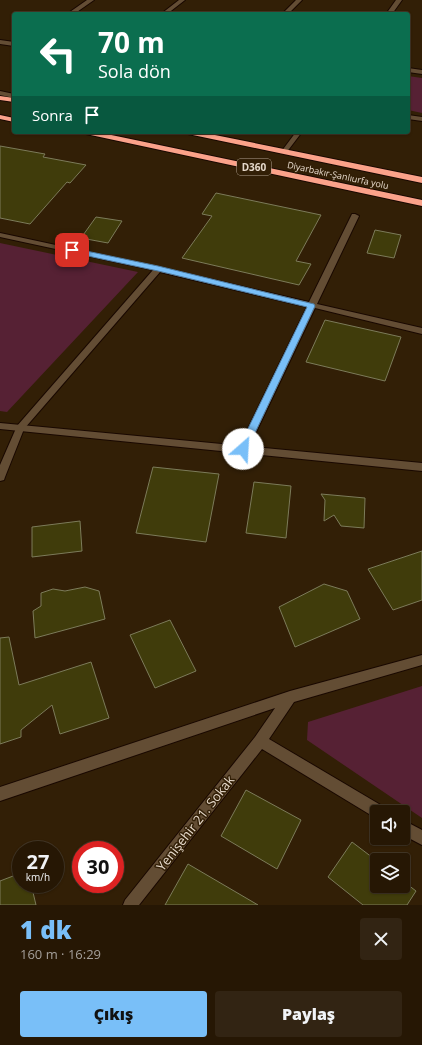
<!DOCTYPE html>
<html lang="tr">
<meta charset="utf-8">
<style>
body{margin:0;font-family:"Open Sans",sans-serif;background:#322413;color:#f1f3f6;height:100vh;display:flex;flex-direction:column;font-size:15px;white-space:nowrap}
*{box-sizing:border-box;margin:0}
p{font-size:13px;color:#a49f9a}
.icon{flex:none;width:22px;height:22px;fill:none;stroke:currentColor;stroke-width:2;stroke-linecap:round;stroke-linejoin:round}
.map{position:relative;height:905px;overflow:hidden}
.side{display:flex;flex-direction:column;background:#261704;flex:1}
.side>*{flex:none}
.hud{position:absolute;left:12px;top:12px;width:398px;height:122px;border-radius:4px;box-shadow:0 1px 3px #0004,0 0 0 1px #423626;background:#0b6e4f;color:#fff;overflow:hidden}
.tools{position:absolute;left:370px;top:805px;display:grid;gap:8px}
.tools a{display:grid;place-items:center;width:40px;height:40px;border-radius:4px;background:#261704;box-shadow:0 1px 3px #0004,0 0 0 1px #423626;font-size:20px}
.speed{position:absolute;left:12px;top:841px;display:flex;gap:8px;font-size:20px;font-weight:700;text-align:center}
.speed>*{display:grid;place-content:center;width:52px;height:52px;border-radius:50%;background:#261704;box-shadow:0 1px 3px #0004,0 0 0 1px #423626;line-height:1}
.speed small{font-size:10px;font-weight:400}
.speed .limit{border:6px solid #d22;background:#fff;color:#111}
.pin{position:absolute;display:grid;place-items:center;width:34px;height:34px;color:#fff;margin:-17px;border-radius:8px;box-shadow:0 2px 6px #0006}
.me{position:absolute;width:44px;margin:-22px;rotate:26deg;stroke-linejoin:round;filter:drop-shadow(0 0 3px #0008)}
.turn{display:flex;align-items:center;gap:14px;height:84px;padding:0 20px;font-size:18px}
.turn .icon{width:52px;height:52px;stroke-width:2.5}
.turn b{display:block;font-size:28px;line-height:34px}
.then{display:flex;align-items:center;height:38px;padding:0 20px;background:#0003;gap:8px;font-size:15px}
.round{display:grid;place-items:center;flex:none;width:42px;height:42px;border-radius:4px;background:#322413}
.head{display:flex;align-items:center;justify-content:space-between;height:68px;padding:0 20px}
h1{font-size:24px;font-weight:800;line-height:30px;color:#79bff8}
.action{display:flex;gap:8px;margin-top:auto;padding:8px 20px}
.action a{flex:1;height:46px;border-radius:4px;background:#79bff8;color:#111;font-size:16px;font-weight:800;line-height:46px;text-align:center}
.action a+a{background:#322413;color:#f1f3f6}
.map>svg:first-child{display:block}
.green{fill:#562134}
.building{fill:#403c0b;stroke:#7c7b5a}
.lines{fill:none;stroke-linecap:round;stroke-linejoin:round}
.street-casing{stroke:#190800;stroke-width:2}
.secondary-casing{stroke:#190800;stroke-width:2}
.highway-casing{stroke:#190800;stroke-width:2}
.street{fill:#634d34;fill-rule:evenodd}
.secondary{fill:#634d34;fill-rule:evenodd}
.highway{fill:#fba28a;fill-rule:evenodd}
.route{fill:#79bff8;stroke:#4f7ca1}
.labels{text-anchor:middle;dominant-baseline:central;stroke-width:3;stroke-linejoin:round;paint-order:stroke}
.far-street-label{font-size:9px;fill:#e6d9cb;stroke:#321f06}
.shield{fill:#321f06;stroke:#b0a190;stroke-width:1}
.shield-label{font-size:10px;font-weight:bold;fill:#e6d9cb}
.near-street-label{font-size:13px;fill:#e6d9cb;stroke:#321f06}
</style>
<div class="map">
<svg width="422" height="905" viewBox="0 0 422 905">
<rect width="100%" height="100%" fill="#321f06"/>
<path class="green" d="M408 76 422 78V113L408 110Z
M0 243 138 272 7 412 0 411Z
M422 686V818L307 740 308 722Z"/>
<path class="building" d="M0 146 45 154 43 157 86 165 70 183 67 182 30 224 0 218Z
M216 193 321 215 296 261 311 264 299 285 182 258 212 216 202 214Z
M96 217 122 221 108 243 81 238Z
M375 230 401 235 394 258 367 253Z
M325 320 401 337 385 381 306 362Z
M153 467 219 474 206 542 136 533Z
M254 482 291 486 286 538 246 533Z
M321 494 365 498 364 528 341 526 334 515 324 521 325 500Z
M80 521 82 551 32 557V527Z
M422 551V600L393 610 368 569Z
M324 584 347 591 360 619 295 647 279 607Z
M85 587 99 591 105 619 35 638 33 611 41 606V593L53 589 65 591Z
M170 620 196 671 155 688 130 635Z
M9 637 19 685 91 662 109 718 60 734 52 705 21 730V737L0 744V638Z
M246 790 301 820 277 869 221 836Z
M352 842 377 861V886H403V881L416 891 407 905H363L328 877Z
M188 864 258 905H165Z
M21 873V884H31L36 905H0V881Z"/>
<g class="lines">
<g class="street-casing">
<path id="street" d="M87 0H94L74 14H67Z
M179 0H185L167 14H161Z
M296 0H302L288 14H282Z
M396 0H402L392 14H386Z
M0 40 14 42V46L0 44Z
M408 68 422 70V74L408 72Z
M408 115 422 117V121L408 119Z
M296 132H302L286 153H282L281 152Z
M352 214H355L359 216 317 304 422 328V334L315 308 248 449 247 452H239L238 449 307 307 160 272 24 429 5 477 4 480 0 481V465L17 426 153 270 0 237V233L158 267 309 302Z
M422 655V665L294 702 269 739 384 807 386 812H377V818L374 817 262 749 139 905H123L125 900 255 737 275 708 0 801V787L290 691Z
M403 820 422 830V845L403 835Z"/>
</g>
<g class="secondary-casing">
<path id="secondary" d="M0 91 14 94V98L0 95Z
M0 423 422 463V471L0 429Z"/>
</g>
<g class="highway-casing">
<path id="highway" d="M0 96 14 98V102L0 100Z
M0 115 14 118V122L0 119Z
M82 132H97L422 200V206L86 134Z
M184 132H200L422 177V183L188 134Z"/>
</g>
<use href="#street" class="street"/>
<use href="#secondary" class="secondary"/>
<use href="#highway" class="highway"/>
</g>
<path class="route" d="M72 248 158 266 314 304 315 306 246 452 243 453 238 449 307 307 158 271 69 252 68 250Z"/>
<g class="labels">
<g class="far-street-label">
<text transform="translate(338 175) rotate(12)">Diyarbakır-Şanlıurfa yolu</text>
</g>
<rect class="shield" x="237" y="159" width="34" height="16" rx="3"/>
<g class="shield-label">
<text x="254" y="167">D360</text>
</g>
<g class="near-street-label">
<text transform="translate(195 823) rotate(-52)">Yenişehir 21. Sokak</text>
</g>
</g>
</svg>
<div class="tools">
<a><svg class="icon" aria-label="sound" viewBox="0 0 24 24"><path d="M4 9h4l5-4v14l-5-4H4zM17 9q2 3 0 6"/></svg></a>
<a><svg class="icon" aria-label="layers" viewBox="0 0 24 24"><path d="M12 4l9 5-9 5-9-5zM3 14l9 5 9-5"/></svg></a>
</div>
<div class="speed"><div>27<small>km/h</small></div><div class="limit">30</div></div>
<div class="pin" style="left:72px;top:250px;background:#d93025"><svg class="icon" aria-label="arrive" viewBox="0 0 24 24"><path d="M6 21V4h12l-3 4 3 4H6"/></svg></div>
<svg class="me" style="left:243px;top:449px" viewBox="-20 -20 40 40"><circle r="19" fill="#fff"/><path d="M0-13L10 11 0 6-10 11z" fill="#79bff8"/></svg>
<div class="hud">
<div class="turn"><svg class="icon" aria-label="left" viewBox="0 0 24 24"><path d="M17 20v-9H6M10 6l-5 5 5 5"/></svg><div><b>70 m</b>Sola dön</div></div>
<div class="then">Sonra<svg class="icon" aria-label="arrive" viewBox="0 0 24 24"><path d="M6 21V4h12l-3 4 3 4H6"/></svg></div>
</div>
</div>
<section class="side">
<div class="head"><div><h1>1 dk</h1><p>160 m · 16:29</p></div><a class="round"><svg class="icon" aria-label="close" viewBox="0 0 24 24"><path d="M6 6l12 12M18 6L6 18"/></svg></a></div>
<div class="action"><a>Çıkış</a><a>Paylaş</a></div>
</section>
